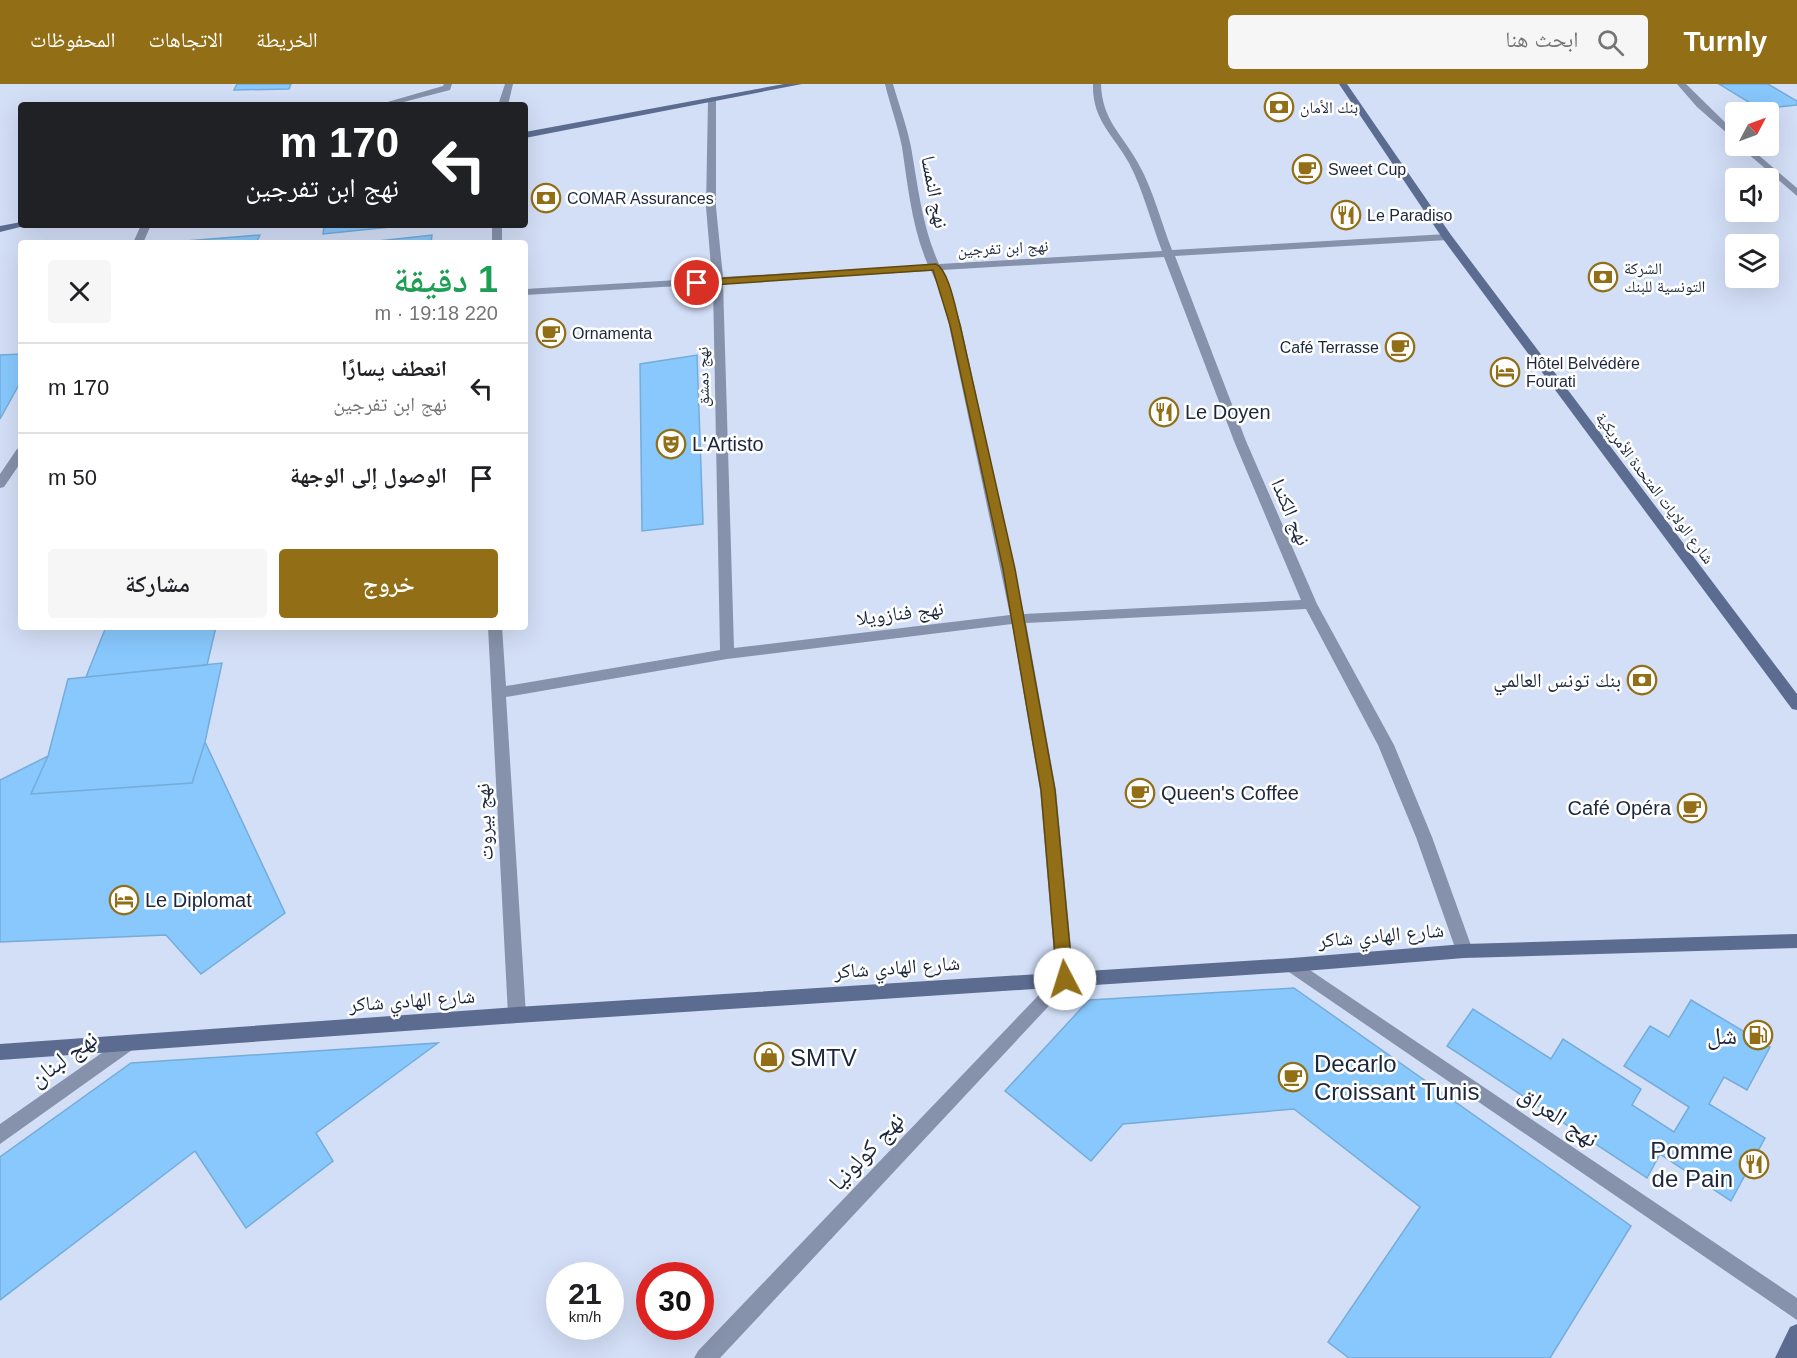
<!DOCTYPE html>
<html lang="ar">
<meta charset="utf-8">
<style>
body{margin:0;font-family:Arial,"Noto Naskh Arabic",sans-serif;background:#f6f6f6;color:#202124;direction:rtl;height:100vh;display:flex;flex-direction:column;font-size:22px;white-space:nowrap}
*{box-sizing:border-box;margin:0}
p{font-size:20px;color:#757577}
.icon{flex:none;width:33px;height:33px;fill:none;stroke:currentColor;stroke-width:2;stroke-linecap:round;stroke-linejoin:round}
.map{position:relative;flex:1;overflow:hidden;direction:ltr}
.drawer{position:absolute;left:18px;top:156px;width:510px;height:390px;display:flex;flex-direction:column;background:#fff;border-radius:6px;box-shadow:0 6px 24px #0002;direction:rtl}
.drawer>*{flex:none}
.top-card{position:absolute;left:18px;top:18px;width:510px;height:126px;border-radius:6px;box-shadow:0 6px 24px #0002;direction:rtl;background:#202124;color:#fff;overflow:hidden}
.needle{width:39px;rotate:49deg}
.controls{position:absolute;left:1725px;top:18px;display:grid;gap:12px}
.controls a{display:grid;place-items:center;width:54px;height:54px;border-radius:6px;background:#fff;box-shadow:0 6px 24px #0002;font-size:30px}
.speed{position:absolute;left:546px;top:1178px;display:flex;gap:12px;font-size:30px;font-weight:700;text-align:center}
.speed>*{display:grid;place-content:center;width:78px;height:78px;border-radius:50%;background:#fff;box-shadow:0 6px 24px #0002;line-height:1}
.speed small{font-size:15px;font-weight:400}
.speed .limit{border:9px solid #d22;background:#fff;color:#111}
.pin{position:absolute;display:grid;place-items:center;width:51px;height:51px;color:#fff;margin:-26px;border:3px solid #fff;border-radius:50%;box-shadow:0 2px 6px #0007}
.me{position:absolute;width:66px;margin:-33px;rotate:355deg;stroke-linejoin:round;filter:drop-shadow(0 0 4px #0008)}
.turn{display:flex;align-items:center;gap:21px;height:126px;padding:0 30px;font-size:27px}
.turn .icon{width:78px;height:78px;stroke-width:2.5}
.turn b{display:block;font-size:42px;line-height:51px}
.round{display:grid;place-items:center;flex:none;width:63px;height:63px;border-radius:6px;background:#f6f6f6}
.overview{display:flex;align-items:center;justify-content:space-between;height:102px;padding:0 30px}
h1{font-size:36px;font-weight:600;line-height:45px;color:#1e9e55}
.cta{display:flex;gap:12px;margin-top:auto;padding:12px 30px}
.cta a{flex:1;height:69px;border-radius:6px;background:#926f16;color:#fff;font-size:24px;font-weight:600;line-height:69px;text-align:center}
.cta a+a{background:#f6f6f6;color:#202124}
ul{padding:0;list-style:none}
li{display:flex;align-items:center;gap:18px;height:90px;padding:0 30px;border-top:2px solid #e0e0e0}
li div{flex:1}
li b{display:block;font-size:22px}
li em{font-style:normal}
header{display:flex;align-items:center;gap:36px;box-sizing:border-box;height:84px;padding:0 30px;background:#926f16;color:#fff}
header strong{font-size:28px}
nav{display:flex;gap:33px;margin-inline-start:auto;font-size:21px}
.search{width:420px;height:54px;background:#f6f6f6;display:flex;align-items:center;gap:15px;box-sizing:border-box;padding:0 21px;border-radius:6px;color:#757577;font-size:22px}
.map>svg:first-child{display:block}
.building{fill:#88c8fd;stroke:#75acd9;stroke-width:1.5}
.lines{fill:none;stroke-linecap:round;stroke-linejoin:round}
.lane{fill:#8692ab;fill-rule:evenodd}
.street{fill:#8692ab;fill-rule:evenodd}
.secondary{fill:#5c6c90;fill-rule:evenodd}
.route{fill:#926f16;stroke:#5f480e;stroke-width:1.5}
.labels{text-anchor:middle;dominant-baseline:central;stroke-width:5;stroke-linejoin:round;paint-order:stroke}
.far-poi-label{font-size:16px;fill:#1c273d;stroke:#fff;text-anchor:start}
.far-street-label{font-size:16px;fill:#1c273d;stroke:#fff}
.street-label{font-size:20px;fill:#1c273d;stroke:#fff}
.poi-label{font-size:20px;fill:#1c273d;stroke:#fff;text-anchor:start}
.near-poi-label{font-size:24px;fill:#1c273d;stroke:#fff;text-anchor:end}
.near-street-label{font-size:24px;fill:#1c273d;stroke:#fff}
</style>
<header>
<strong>Turnly</strong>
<div class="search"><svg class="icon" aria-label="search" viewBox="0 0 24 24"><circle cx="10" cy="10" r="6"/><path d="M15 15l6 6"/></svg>ابحث هنا</div>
<nav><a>الخريطة</a><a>الاتجاهات</a><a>المحفوظات</a></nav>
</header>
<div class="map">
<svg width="1797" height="1274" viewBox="0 0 1797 1274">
<rect width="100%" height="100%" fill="#d3dff7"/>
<path class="building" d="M237 0H291L289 5 234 6Z
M1719 0H1768L1797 17V21L1760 25Z
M324 141H411L323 150Z
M260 151 256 159H161Z
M432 151 431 159H360Z
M21 270V297L0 335V271Z
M697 271 703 440 642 447 640 280Z
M106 543H216L207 581 86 593Z
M222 579 205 658 192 699 31 710 48 672 68 595Z
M205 658 285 829 201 890 166 851 0 858V696L48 672 31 710 192 699Z
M1294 904 1631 1142 1550 1274H1349L1328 1258 1420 1123 1294 1025 1123 1040 1091 1077 1005 1007 1089 916Z
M1691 916 1770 963 1747 1006 1724 993 1709 1020 1765 1054 1731 1117 1660 1070 1647 1094 1447 962 1473 925 1551 975 1563 955 1641 1005 1632 1021 1674 1048 1689 1023 1624 982 1650 942 1669 953Z
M438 959 316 1049 333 1077 246 1144 195 1067 0 1216V1073L131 979Z"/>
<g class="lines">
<path class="lane" d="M444 0H452L450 6 392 21H377L443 2Z
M505 0H513L508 21H498Z"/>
<path class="street" d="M885 0H893C899 21 907 42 911 63 918 102 922 143 939 180L1162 167C1151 138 1143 106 1129 79 1113 50 1092 36 1093 0H1101C1102 36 1122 50 1138 79 1153 105 1161 138 1172 166L1447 150 1452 153 1447 156 1175 172 1246 357 1317 520 1394 661 1432 753 1473 867 1470 872 1464 874 1458 872 1416 753 1378 661 1306 525 1026 539 1056 706 1074 895 720 1274H694L698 1267 1056 893 1040 706 1012 540 727 575 506 613 526 931 523 937 517 939 511 937 508 931 488 543H502L506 602 720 566 713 200 525 211V205L712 194 706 123 708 16 712 13 716 16V123L723 193 928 181C912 144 908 103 902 63 898 42 890 21 885 0ZM1164 173 1234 357 1301 516 1024 530 961 241 951 208 942 186ZM931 187 941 208 949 241 1010 531 734 564 723 199Z
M1677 0H1686L1736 49V57L1697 23Z
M1739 62H1748L1797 104V112Z
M141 141H151L143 159H133Z
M492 141H502V159H492Z
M21 364V378L4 403 0 404V390L17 365Z
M1292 874 1797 1214V1236L1286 886 1283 881 1286 876Z
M126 952 132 954 135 960 132 966 0 1060V1040Z"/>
<path class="secondary" d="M784 0H802L525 54V48Z
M1339 0H1347L1451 151 1797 610V626L1792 625 1443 155Z
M21 138V141H28L0 148V142Z
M1797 850V864L1464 874 1292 888 517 939 0 976V960L517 923 1292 874 1464 860Z
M1797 1240V1274H1775L1790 1243Z"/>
</g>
<path class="route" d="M936 180C949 186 956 227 960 241L1015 485 1055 706 1073 895 1070 900 1065 902 1059 900 1057 895 1041 706 1003 485 950 241 933 186 697 202 692 199 697 196Z"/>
<defs>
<g id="bank-ring" transform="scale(1.5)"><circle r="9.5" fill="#fff" stroke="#926f16" stroke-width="1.5"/><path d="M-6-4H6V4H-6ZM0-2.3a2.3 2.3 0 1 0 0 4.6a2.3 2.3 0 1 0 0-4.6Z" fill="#926f16"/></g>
<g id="cafe-ring" transform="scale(1.5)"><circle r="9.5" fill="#fff" stroke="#926f16" stroke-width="1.5"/><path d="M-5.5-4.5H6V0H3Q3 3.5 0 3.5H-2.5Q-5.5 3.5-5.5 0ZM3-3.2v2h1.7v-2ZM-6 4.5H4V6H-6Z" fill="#926f16"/></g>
<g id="restaurant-ring" transform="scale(1.5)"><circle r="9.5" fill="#fff" stroke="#926f16" stroke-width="1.5"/><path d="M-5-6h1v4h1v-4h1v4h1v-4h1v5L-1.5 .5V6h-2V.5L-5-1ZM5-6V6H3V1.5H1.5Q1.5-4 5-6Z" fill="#926f16"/></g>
<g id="hotel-ring" transform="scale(1.5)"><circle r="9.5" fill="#fff" stroke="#926f16" stroke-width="1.5"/><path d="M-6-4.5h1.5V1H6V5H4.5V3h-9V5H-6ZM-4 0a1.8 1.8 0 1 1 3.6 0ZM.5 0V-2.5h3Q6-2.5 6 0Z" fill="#926f16"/></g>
<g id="theatre-ring" transform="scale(1.5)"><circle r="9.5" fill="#fff" stroke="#926f16" stroke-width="1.5"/><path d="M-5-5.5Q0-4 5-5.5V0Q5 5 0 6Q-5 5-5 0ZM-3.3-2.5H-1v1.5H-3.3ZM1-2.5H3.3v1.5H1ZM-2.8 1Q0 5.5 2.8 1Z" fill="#926f16"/></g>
<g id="fuel-ring" transform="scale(1.5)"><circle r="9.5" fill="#fff" stroke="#926f16" stroke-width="1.5"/><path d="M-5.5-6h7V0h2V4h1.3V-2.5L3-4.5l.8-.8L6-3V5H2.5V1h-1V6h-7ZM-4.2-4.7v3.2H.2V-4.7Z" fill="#926f16"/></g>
<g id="shop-ring" transform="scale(1.5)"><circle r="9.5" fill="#fff" stroke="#926f16" stroke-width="1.5"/><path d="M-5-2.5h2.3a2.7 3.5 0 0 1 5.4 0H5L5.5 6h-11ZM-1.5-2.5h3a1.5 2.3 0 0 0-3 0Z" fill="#926f16"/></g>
</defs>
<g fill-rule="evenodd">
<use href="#bank-ring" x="1279" y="23"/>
<use href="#cafe-ring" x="1307" y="85"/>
<use href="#bank-ring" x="546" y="114"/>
<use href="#restaurant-ring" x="1346" y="131"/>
<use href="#bank-ring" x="1603" y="193"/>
<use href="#cafe-ring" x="551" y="249"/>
<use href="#cafe-ring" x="1400" y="263"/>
<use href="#hotel-ring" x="1505" y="288"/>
<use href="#restaurant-ring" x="1164" y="328"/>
<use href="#theatre-ring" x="671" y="360"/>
<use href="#bank-ring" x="1642" y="596"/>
<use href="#cafe-ring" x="1140" y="709"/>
<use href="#cafe-ring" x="1692" y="724"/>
<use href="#hotel-ring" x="124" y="816"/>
<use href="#fuel-ring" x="1758" y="951"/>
<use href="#shop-ring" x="769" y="973"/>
<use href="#cafe-ring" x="1293" y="993"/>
<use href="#restaurant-ring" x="1754" y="1080"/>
</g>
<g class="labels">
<g class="far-poi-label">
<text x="1300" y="23">بنك الأمان</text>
<text x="1328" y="85">Sweet Cup</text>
<text x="567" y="114">COMAR Assurances</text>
<text x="1367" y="131">Le Paradiso</text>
<text x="1624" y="184">الشركة<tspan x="1624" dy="18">التونسية للبنك</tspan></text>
<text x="572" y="249">Ornamenta</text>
<text x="1379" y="263" text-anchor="end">Café Terrasse</text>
<text x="1526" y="279">Hôtel Belvédère<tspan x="1526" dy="18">Fourati</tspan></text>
</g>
<g class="far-street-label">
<text transform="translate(1003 164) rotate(-3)">نهج ابن تفرجين</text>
<text transform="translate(703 293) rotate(-91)">نهج دمشق</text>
<text transform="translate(1655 404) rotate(53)">شارع الولايات المتحدة الأمريكية</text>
</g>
<g class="street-label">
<text transform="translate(935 108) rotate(79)">نهج النمسا</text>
<text transform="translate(1291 428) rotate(67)">نهج الكندا</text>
<text transform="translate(900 529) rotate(-7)">نهج فنازويلا</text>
<text transform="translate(484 738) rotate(-93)">نهج بيروت</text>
<text transform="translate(1381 851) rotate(-5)">شارع الهادي شاكر</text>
<text transform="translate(897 883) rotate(-4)">شارع الهادي شاكر</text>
<text transform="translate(412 916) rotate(-4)">شارع الهادي شاكر</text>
</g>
<g class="poi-label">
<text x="1185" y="328">Le Doyen</text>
<text x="692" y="360">L'Artisto</text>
<text x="1621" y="596" text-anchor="end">بنك تونس العالمي</text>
<text x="1161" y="709">Queen's Coffee</text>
<text x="1671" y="724" text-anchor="end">Café Opéra</text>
<text x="145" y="816">Le Diplomat</text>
</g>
<g class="near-poi-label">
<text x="1737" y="951">شل</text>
<text x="790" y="973" text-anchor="start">SMTV</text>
<text x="1314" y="979" text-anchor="start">Decarlo<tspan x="1314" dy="28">Croissant Tunis</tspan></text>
<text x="1733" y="1066">Pomme<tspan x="1733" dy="28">de Pain</tspan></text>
</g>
<g class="near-street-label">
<text transform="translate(63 974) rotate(-36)">نهج لبنان</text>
<text transform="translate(1559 1032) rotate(34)">نهج العراق</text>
<text transform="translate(866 1067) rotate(-47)">نهج كولونيا</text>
</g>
</g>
</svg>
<div class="controls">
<a><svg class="needle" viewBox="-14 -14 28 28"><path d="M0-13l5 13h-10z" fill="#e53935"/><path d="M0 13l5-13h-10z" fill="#757577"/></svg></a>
<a><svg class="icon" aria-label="sound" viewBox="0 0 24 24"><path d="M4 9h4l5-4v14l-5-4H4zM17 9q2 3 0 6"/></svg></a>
<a><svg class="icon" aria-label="layers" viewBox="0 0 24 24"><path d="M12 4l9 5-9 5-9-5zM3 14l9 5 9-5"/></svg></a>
</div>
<div class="speed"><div>21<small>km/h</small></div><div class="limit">30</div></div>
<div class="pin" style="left:697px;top:199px;background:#d93025"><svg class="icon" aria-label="arrive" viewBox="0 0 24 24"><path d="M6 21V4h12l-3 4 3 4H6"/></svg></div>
<svg class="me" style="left:1065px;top:895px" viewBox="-20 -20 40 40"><circle r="19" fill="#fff"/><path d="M0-13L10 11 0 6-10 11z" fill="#926f16"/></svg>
<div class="top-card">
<div class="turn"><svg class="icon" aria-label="left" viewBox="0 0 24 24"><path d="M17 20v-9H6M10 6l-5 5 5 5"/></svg><div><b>170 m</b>نهج ابن تفرجين</div></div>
</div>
<section class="drawer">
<div class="overview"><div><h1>1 دقيقة</h1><p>220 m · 19:18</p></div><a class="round"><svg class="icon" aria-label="close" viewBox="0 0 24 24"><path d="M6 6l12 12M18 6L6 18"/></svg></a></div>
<ul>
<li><svg class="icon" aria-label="left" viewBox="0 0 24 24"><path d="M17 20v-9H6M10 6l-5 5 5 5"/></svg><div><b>انعطف يسارًا</b><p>نهج ابن تفرجين</p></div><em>170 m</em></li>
<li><svg class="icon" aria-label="arrive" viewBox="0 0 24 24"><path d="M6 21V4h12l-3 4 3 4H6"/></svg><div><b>الوصول إلى الوجهة</b></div><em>50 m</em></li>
</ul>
<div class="cta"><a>خروج</a><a>مشاركة</a></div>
</section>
</div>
